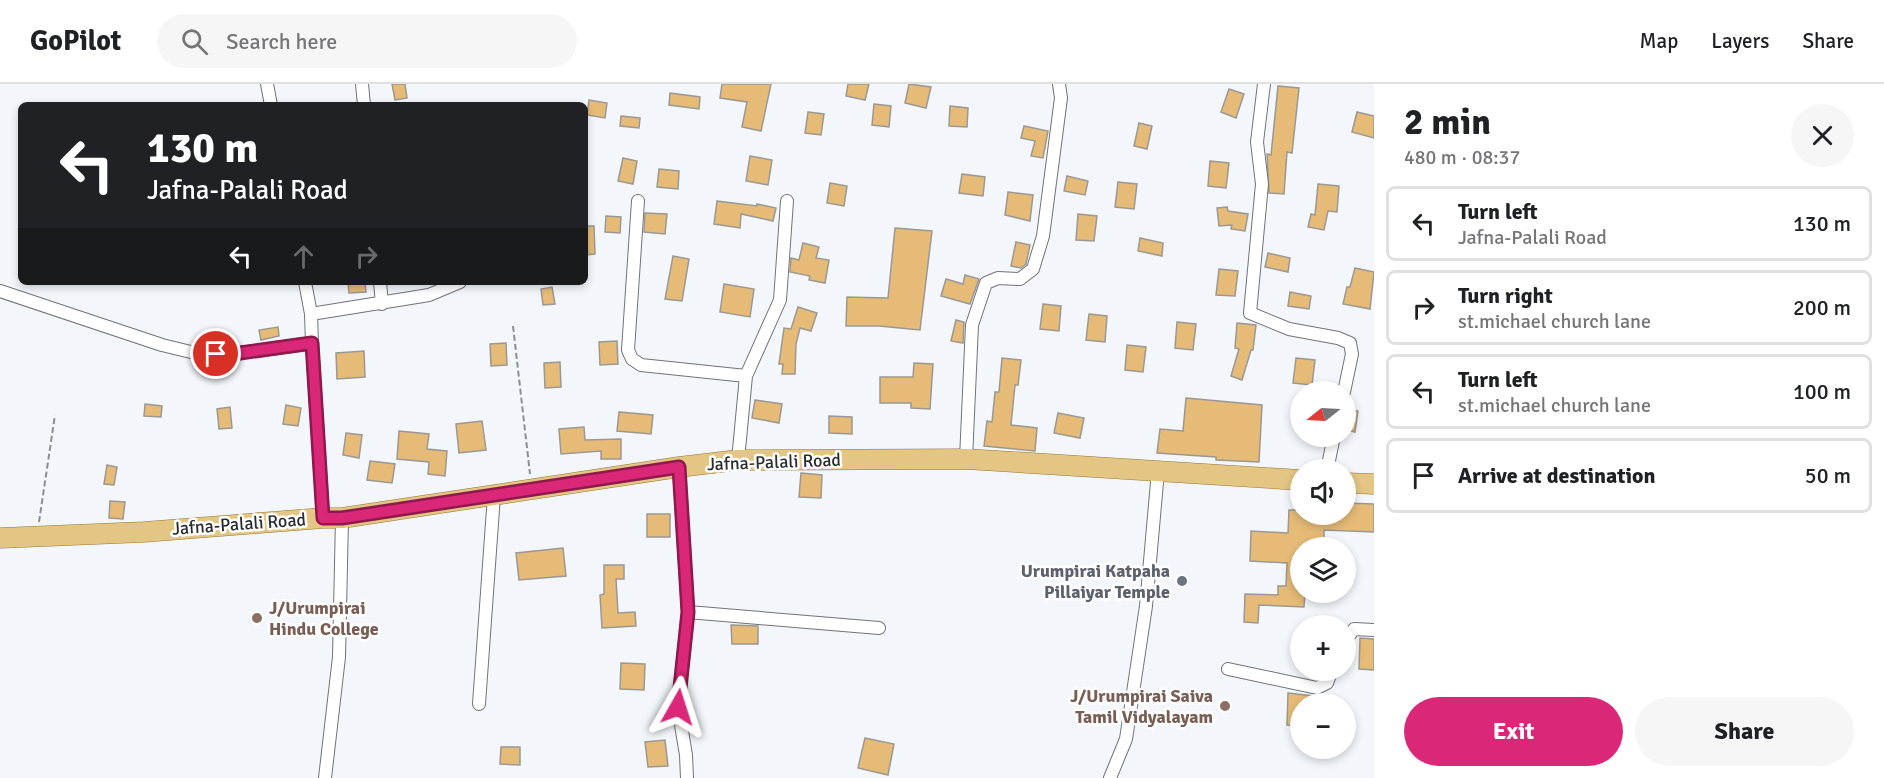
<!DOCTYPE html>
<meta charset="utf-8">
<style>
body{margin:0;font-family:Signika,sans-serif;background:#f6f6f6;color:#202124;height:100vh;display:flex;flex-direction:column;font-size:22px;white-space:nowrap}
*{box-sizing:border-box;margin:0}
p{font-size:20px;color:#757577}
.icon{flex:none;width:33px;height:33px;fill:none;stroke:currentColor;stroke-width:2;stroke-linecap:round;stroke-linejoin:round}
.map{position:relative;flex:1;overflow:hidden}
.panel{display:flex;flex-direction:column;background:#fff;width:510px}
.panel>*{flex:none}
.top-card{position:absolute;left:18px;top:18px;width:570px;height:183px;border-radius:9px;box-shadow:0 3px 9px #0003;background:#202124;color:#fff;overflow:hidden}
.needle{width:39px;rotate:252deg}
.tools{position:absolute;left:1290px;top:297px;display:grid;gap:12px}
.tools a{display:grid;place-items:center;width:66px;height:66px;border-radius:50%;background:#fff;box-shadow:0 3px 9px #0003;font-size:30px}
.pin{position:absolute;display:grid;place-items:center;width:51px;height:51px;color:#fff;margin:-26px;border:3px solid #fff;border-radius:50%;box-shadow:0 2px 6px #0007}
.me{position:absolute;width:66px;margin:-33px;rotate:6deg;stroke-linejoin:round;filter:drop-shadow(0 0 4px #0008)}
.turn{display:flex;align-items:center;gap:21px;height:126px;padding:0 30px;font-size:27px}
.turn .icon{width:78px;height:78px;stroke-width:2.5}
.turn b{display:block;font-size:42px;line-height:51px}
.lanes{display:flex;align-items:center;height:57px;padding:0 30px;background:#0003;justify-content:center;gap:30px;direction:ltr}
.lanes .off{opacity:.35}
.round{display:grid;place-items:center;flex:none;width:63px;height:63px;border-radius:32px;background:#f6f6f6}
.headline{display:flex;align-items:center;justify-content:space-between;height:102px;padding:0 30px}
h1{font-size:36px;font-weight:800;line-height:45px}
.cta{display:flex;gap:12px;margin-top:auto;padding:12px 30px}
.cta a{flex:1;height:69px;border-radius:36px;background:#db2777;color:#fff;font-size:24px;font-weight:800;line-height:69px;text-align:center}
.cta a+a{background:#f6f6f6;color:#202124}
ul{padding:0;list-style:none}
li{display:flex;align-items:center;gap:18px;height:75px;margin:0 12px 9px;padding:0 18px;border:3px solid #e0e0e0;border-radius:9px}
li div{flex:1}
li b{display:block;font-size:22px}
li em{font-style:normal}
header{display:flex;align-items:center;gap:36px;box-sizing:border-box;height:84px;padding:0 30px;background:#fff;border-bottom:2px solid #e0e0e0}
header strong{font-size:28px}
nav{display:flex;gap:33px;margin-inline-start:auto;font-size:21px}
.search{width:420px;height:54px;background:#f6f6f6;display:flex;align-items:center;gap:15px;box-sizing:border-box;padding:0 21px;border-radius:33px;color:#757577;font-size:22px}
main{display:flex;flex:1;min-height:0}
.map>svg:first-child{display:block}
.building{fill:#e6bb78;stroke:#9b9893;stroke-width:1.5}
.lines{fill:none;stroke-linecap:round;stroke-linejoin:round}
.street-casing{stroke:#707377;stroke-width:14}
.primary-casing{stroke:#967731;stroke-width:21}
.path{stroke:#8c8f92;stroke-width:2;stroke-dasharray:6 3;stroke-linecap:butt}
.street{stroke:#fff;stroke-width:12}
.primary{stroke:#e3c584;stroke-width:20}
.route-casing{stroke:#8e194d;stroke-width:15}
.route{stroke:#db2777;stroke-width:10}
.worship-dot{fill:#6b7280;stroke:#fff;stroke-width:2}
.education-dot{fill:#8d6e63;stroke:#fff;stroke-width:2}
.labels{text-anchor:middle;dominant-baseline:central;stroke-width:5;stroke-linejoin:round;paint-order:stroke}
.street-label{font-size:18px;fill:#2b2c2e;stroke:#fff}
.worship-label{font-size:18px;font-weight:bold;fill:#5b616d;stroke:#fff;text-anchor:end}
.education-label{font-size:18px;font-weight:bold;fill:#785e54;stroke:#fff;text-anchor:start}
</style>
<header>
<strong>GoPilot</strong>
<div class="search"><svg class="icon" aria-label="search" viewBox="0 0 24 24"><circle cx="10" cy="10" r="6"/><path d="M15 15l6 6"/></svg>Search here</div>
<nav><a>Map</a><a>Layers</a><a>Share</a></nav>
</header>
<main>
<div class="map">
<svg width="1374" height="694" viewBox="0 0 1374 694">
<rect width="100%" height="100%" fill="#f3f7fb"/>
<path class="building" d="M392 0H405L407 14 395 16Z
M722 0H771L761 47 742 43 747 18 720 14Z
M848 0H869L865 16 846 12Z
M909 0 931 3 926 24 905 19Z
M1278 2 1299 4 1292 69 1287 68 1284 110 1269 109 1267 70 1271 71Z
M1229 5 1244 10 1236 34 1221 28Z
M670 9 700 13 699 25 669 21Z
M589 16 607 19 605 34 587 31Z
M874 20 891 22 889 43 872 41Z
M950 22 968 24 967 43 949 42Z
M808 28 824 30 821 51 805 49Z
M1357 28 1374 32V54L1352 48Z
M621 32 640 34 639 44 620 42Z
M1139 39 1152 42 1147 65 1134 62Z
M1024 42 1048 47 1043 74 1031 72 1035 57 1021 54Z
M750 72 772 76 768 101 746 97Z
M623 74 637 77 633 100 618 97Z
M1210 77 1229 79 1226 104 1208 102Z
M659 85 679 87 678 105 657 103Z
M962 90 985 93 983 112 959 109Z
M1067 92 1088 97 1085 111 1064 107Z
M1118 98 1137 100 1134 125 1115 123Z
M830 99 847 102 844 122 827 119Z
M1318 100 1339 102 1337 128 1328 127 1324 146 1308 143 1311 130 1315 131Z
M1008 108 1033 111 1030 137 1005 131Z
M717 117 757 122V120L776 124 773 137 741 130 740 144 714 140Z
M1227 123 1228 127 1248 130 1245 147 1231 145 1232 141 1219 142 1217 124Z
M645 129 667 130 665 150 644 148Z
M1078 130 1097 132 1094 157 1076 156Z
M606 132 621 133 620 149 605 148Z
M585 142H594L595 170 585 171Z
M895 144 932 147 920 246 879 242H846L847 213 888 214Z
M1140 154 1163 159 1162 172 1138 167Z
M1016 158 1030 161 1026 180 1021 184 1011 182Z
M803 159 819 163 816 174 829 176 825 199 809 196 810 192 790 188 791 174 799 176Z
M1268 169 1290 174 1288 188 1265 183Z
M673 172 689 175 682 217 665 215Z
M1355 184 1374 188 1370 225 1343 220 1347 203H1350Z
M1219 185 1238 187 1235 212 1216 211Z
M965 191 979 195 970 220 941 212 946 195 963 200Z
M348 198H365L366 208 349 209Z
M724 200 754 205 750 233 720 228Z
M552 203 555 220 543 221 541 205Z
M1290 208 1311 212 1309 225 1288 222Z
M1043 220 1061 222 1059 247 1040 245Z
M798 223 817 229 811 247 800 244 796 260 795 290H782L783 280H779L784 244 791 245Z
M1089 230 1107 232 1105 258 1086 256Z
M956 236 964 238 963 259 951 257Z
M1177 238 1196 240 1193 266 1175 264Z
M1237 239 1256 241 1253 266H1251L1242 296 1231 292 1239 265 1235 264Z
M278 243 279 252 261 256 259 246Z
M617 257 618 280 600 281 599 258Z
M506 259 507 281 491 282 490 260Z
M1127 261 1146 263 1143 288 1125 286Z
M364 267 365 293 337 295 336 269Z
M1002 274 1021 276 1018 301H1015L1011 341 1037 344 1035 367 984 362 987 337 992 338 995 308H999Z
M1296 274 1315 276 1312 301 1293 299Z
M560 278 561 303 545 304 544 279Z
M914 279 933 280 930 325 911 324V319H880V293H913Z
M1186 314 1262 321 1259 378 1216 376V373L1157 369 1160 345 1183 347Z
M755 316 782 320 779 339 752 334Z
M145 320 162 322 161 333 144 332Z
M286 321 301 324 298 342 283 340Z
M230 323 232 344 219 345 217 325Z
M1346 325 1358 327 1355 348 1346 346Z
M619 328 653 331 651 350 617 347Z
M1058 329 1084 334 1080 354 1054 349Z
M829 332 852 333V350L829 349Z
M482 337 486 366 459 369 456 340Z
M584 343 585 356 621 355V375H601V367L561 370 559 345Z
M399 347 429 350 427 365 447 367 445 392 428 390 429 378 397 375Z
M346 349 362 351 359 374 343 371Z
M370 377 395 380 392 399 367 396Z
M107 381 117 383 114 401 104 400Z
M801 389 822 391 821 414 799 413Z
M110 417 125 418 123 435 109 434Z
M1346 419 1374 420V448L1324 446V464H1300V508H1305L1304 523 1259 521 1258 539 1244 538 1245 510 1278 511V502H1286L1287 479 1250 477 1251 447 1288 449 1289 426H1300V430H1346Z
M647 430H670V453H647Z
M563 464 566 492 519 496 516 469Z
M604 481H624V495H616L618 529 635 528 636 542 602 544 600 511 604 510Z
M731 541 758 542V560H732Z
M1360 554 1374 555V586L1359 585Z
M621 579 645 580 644 606 620 605Z
M1288 609 1314 612V620H1300V642L1287 641Z
M865 654 894 660 888 691 858 684Z
M665 656 668 682 648 683 645 658Z
M501 663H520V681L500 680Z"/>
<g class="lines">
<g class="street-casing">
<path id="street" d="M267 0 271 21
M362 0 364 21
M1264 0 1257 58 1262 100 1250 229 1289 245 1338 254 1350 259 1352 270 1344 308
M638 117 628 266 632 275 641 281 746 292
M305 198 311 230 312 259
M380 198 382 220
M0 207 162 261 199 270H233L312 259 323 434
M311 230 429 211 460 198
M966 375 972 241 986 199 998 194 1020 195 1033 185 1043 152 1061 14 1059 0
M738 376 746 292 780 216 787 117
M679 383 688 528 678 623 686 671 687 694
M1327 386 1334 352
M688 528 879 544
M1346 556 1354 545 1374 546
M1228 585 1317 604 1327 599 1332 586
M479 620 494 411
M325 694 339 573 342 434
M1110 694 1126 655 1146 522 1158 387"/>
</g>
<g class="primary-casing">
<path id="primary" d="M1346 399 1374 400
M0 454 144 448 323 434H342L679 383 738 376 966 375 1300 396"/>
</g>
<path class="path" d="M513 242 530 390
M39 438 55 331"/>
<use href="#street" class="street"/>
<use href="#primary" class="primary"/>
</g>
<g class="lines">
<g class="route-casing">
<path id="route" d="M216 270H233L312 259 323 434H342L679 383 688 528 678 623"/>
</g>
<use href="#route" class="route"/>
</g>
<circle class="worship-dot" cx="1182" cy="497" r="6"/>
<g class="education-dot">
<circle cx="257" cy="534" r="6"/>
<circle cx="1225" cy="622" r="6"/>
</g>
<g class="labels">
<g class="street-label">
<text transform="translate(774 378) rotate(-2)">Jafna-Palali Road</text>
<text transform="translate(239 440) rotate(-4)">Jafna-Palali Road</text>
</g>
<g class="worship-label">
<text x="1170" y="487">Urumpirai Katpaha<tspan x="1170" dy="21">Pillaiyar Temple</tspan></text>
</g>
<g class="education-label">
<text x="269" y="524">J/Urumpirai<tspan x="269" dy="21">Hindu College</tspan></text>
<text x="1213" y="612" text-anchor="end">J/Urumpirai Saiva<tspan x="1213" dy="21">Tamil Vidyalayam</tspan></text>
</g>
</g>
</svg>
<div class="tools">
<a><svg class="needle" viewBox="-14 -14 28 28"><path d="M0-13l5 13h-10z" fill="#e53935"/><path d="M0 13l5-13h-10z" fill="#757577"/></svg></a>
<a><svg class="icon" aria-label="sound" viewBox="0 0 24 24"><path d="M4 9h4l5-4v14l-5-4H4zM17 9q2 3 0 6"/></svg></a>
<a><svg class="icon" aria-label="layers" viewBox="0 0 24 24"><path d="M12 4l9 5-9 5-9-5zM3 14l9 5 9-5"/></svg></a>
<a>+</a>
<a>−</a>
</div>
<div class="pin" style="left:216px;top:270px;background:#d93025"><svg class="icon" aria-label="arrive" viewBox="0 0 24 24"><path d="M6 21V4h12l-3 4 3 4H6"/></svg></div>
<svg class="me" style="left:678px;top:623px" viewBox="-20 -20 40 40"><path d="M0-17L14 15 0 8-14 15z" fill="#db2777" stroke="#fff" stroke-width="4"/></svg>
<div class="top-card">
<div class="turn"><svg class="icon" aria-label="left" viewBox="0 0 24 24"><path d="M17 20v-9H6M10 6l-5 5 5 5"/></svg><div><b>130 m</b>Jafna-Palali Road</div></div>
<div class="lanes"><svg class="icon" aria-label="left" viewBox="0 0 24 24"><path d="M17 20v-9H6M10 6l-5 5 5 5"/></svg><svg class="icon off" aria-label="ahead" viewBox="0 0 24 24"><path d="M12 20V5M6 11l6-6 6 6"/></svg><svg class="icon off" aria-label="right" viewBox="0 0 24 24"><path d="M7 20v-9h11M14 6l5 5-5 5"/></svg></div>
</div>
</div>
<section class="panel">
<div class="headline"><div><h1>2 min</h1><p>480 m · 08:37</p></div><a class="round"><svg class="icon" aria-label="close" viewBox="0 0 24 24"><path d="M6 6l12 12M18 6L6 18"/></svg></a></div>
<ul>
<li><svg class="icon" aria-label="left" viewBox="0 0 24 24"><path d="M17 20v-9H6M10 6l-5 5 5 5"/></svg><div><b>Turn left</b><p>Jafna-Palali Road</p></div><em>130 m</em></li>
<li><svg class="icon" aria-label="right" viewBox="0 0 24 24"><path d="M7 20v-9h11M14 6l5 5-5 5"/></svg><div><b>Turn right</b><p>st.michael church lane</p></div><em>200 m</em></li>
<li><svg class="icon" aria-label="left" viewBox="0 0 24 24"><path d="M17 20v-9H6M10 6l-5 5 5 5"/></svg><div><b>Turn left</b><p>st.michael church lane</p></div><em>100 m</em></li>
<li><svg class="icon" aria-label="arrive" viewBox="0 0 24 24"><path d="M6 21V4h12l-3 4 3 4H6"/></svg><div><b>Arrive at destination</b></div><em>50 m</em></li>
</ul>
<div class="cta"><a>Exit</a><a>Share</a></div>
</section>
</main>
